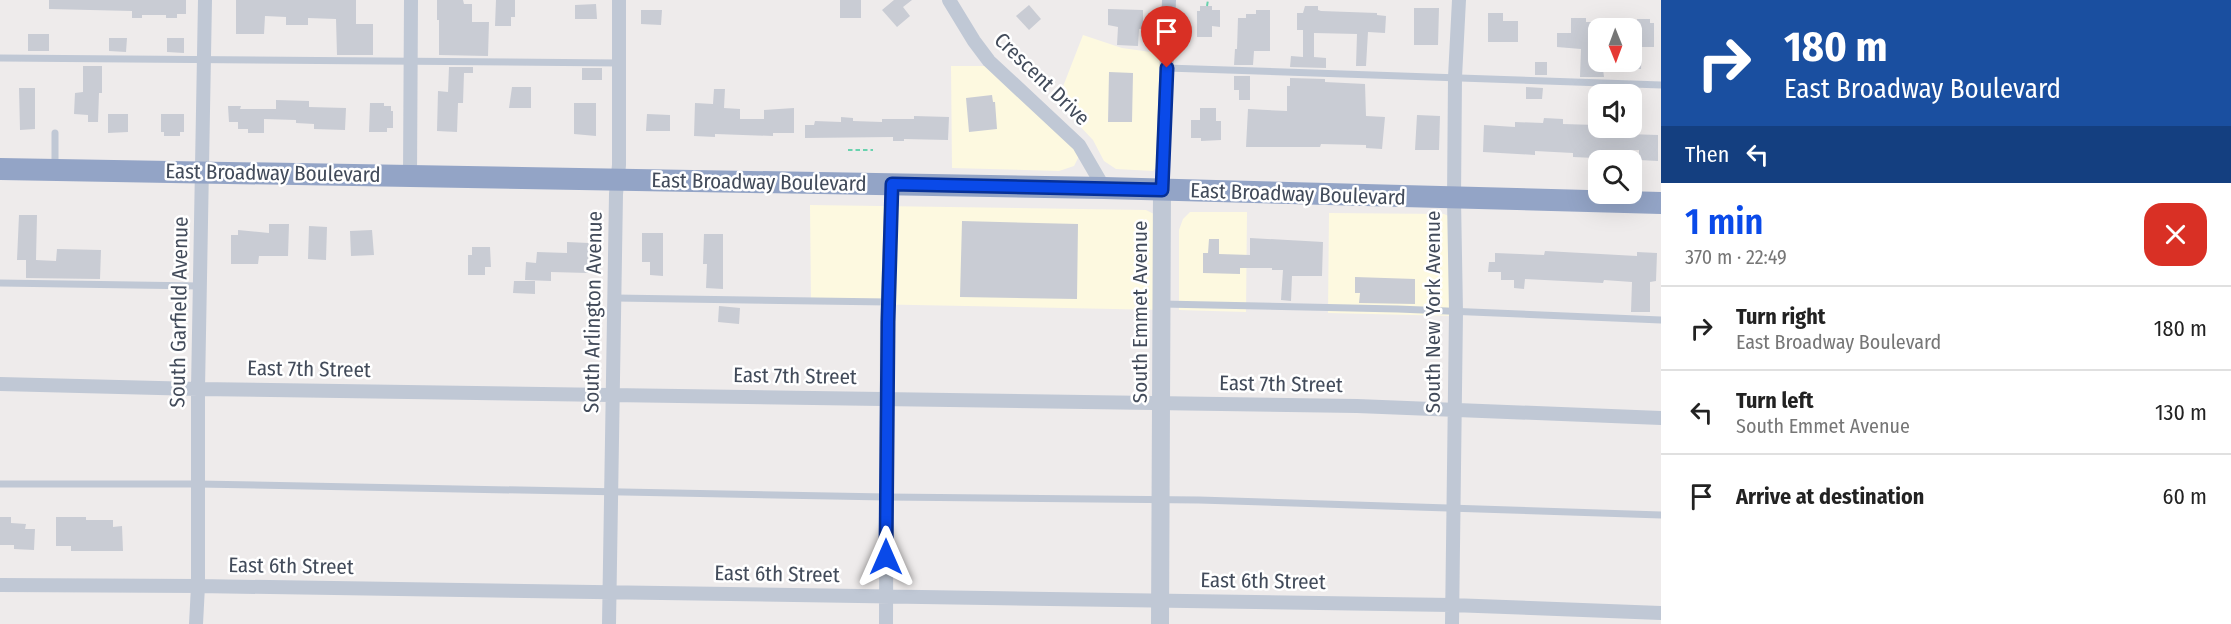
<!DOCTYPE html>
<meta charset="utf-8">
<style>
body{margin:0;font-family:"Fira Sans Condensed",sans-serif;background:#f2f2f2;color:#222;height:100vh;display:flex;flex-direction:column;font-size:22px;white-space:nowrap}
*{box-sizing:border-box;margin:0}
p{font-size:20px;color:#767676}
.icon{flex:none;width:33px;height:33px;fill:none;stroke:currentColor;stroke-width:2;stroke-linecap:round;stroke-linejoin:round}
.map{position:relative;flex:1;overflow:hidden}
.drawer{display:flex;flex-direction:column;background:#fff;width:570px}
.drawer>*{flex:none}
.hud{background:#1a4fa0;color:#fff;overflow:hidden}
.needle{width:39px;rotate:179deg}
.fabs{position:absolute;left:1588px;top:18px;display:grid;gap:12px}
.fabs a{display:grid;place-items:center;width:54px;height:54px;border-radius:12px;background:#fff;box-shadow:0 6px 24px #0002;font-size:30px}
.pin{position:absolute;display:grid;place-items:center;width:51px;height:51px;color:#fff;margin:-62px -26px;border-radius:50% 50% 50% 0;rotate:-45deg;box-shadow:0 0 6px #0007}
.pin .icon{rotate:45deg}
.me{position:absolute;width:66px;margin:-33px;rotate:0deg;stroke-linejoin:round;filter:drop-shadow(0 0 4px #0008)}
.turn{display:flex;align-items:center;gap:21px;height:126px;padding:0 24px;font-size:27px}
.turn .icon{width:78px;height:78px;stroke-width:2.5}
.turn b{display:block;font-size:42px;line-height:51px}
.then{display:flex;align-items:center;height:57px;padding:0 24px;background:#0003;gap:12px;font-size:22px}
.round{display:grid;place-items:center;flex:none;width:63px;height:63px;border-radius:18px;background:#f2f2f2}
.headline{display:flex;align-items:center;justify-content:space-between;height:102px;padding:0 24px}
h1{font-size:36px;font-weight:600;line-height:45px;color:#0a4ae9}
ul{padding:0;list-style:none}
li{display:flex;align-items:center;gap:18px;height:84px;padding:0 24px;border-top:2px solid #e0e0e0}
li div{flex:1}
li b{display:block;font-size:22px}
li em{font-style:normal}
main{display:flex;flex:1;min-height:0}
.map>svg:first-child{display:block}
.commercial{fill:#fdf9e0}
.building{fill:#c9ccd4}
.lines{fill:none;stroke-linecap:round;stroke-linejoin:round}
.path{stroke:#69d2ae;stroke-width:2;stroke-dasharray:4.5 3;stroke-linecap:butt}
.service{stroke:#c0c8d5;stroke-width:7}
.minor{stroke:#c0c8d5;stroke-width:14}
.tertiary{stroke:#c0c8d5;stroke-width:18}
.trunk{stroke:#93a4c6;stroke-width:22}
.route-casing{stroke:#063097;stroke-width:15}
.route{stroke:#0a4ae9;stroke-width:10}
.labels{text-anchor:middle;dominant-baseline:central;stroke-width:5;stroke-linejoin:round;paint-order:stroke}
.street-label{font-size:21px;fill:#424b5a;stroke:#fff}
</style>
<main>
<div class="map">
<svg width="1661" height="624" viewBox="0 0 1661 624">
<rect width="100%" height="100%" fill="#eeebeb"/>
<path class="commercial" d="M1083 35 1122 48 1165 54 1161 162 1153 171 1116 169 1104 161 1093 140 1057 102Z
M951 66H988L1070 142 1079 156 1074 166 1059 171 952 168Z
M810 205 1146 210 1156 215 1163 310 811 303Z
M1190 212H1247L1246 312 1179 310V230L1183 219Z
M1329 213 1444 214 1451 217 1456 316 1328 313Z"/>
<path class="building" d="M49 0H186V14H177V18H166V15H142V18H132V11L49 9Z
M236 0H356V24H373V55H337L336 19 308 18V25H286V17L265 16 264 34H236Z
M437 0H463L464 4H472V22H489L488 56 439 55V20H437Z
M496 0H515V17H511V26H495Z
M840 0H861V18H840Z
M894 0H912L903 7 910 16 897 27 882 10Z
M596 4 597 19H575V5Z
M1029 5 1041 19 1029 30 1016 16Z
M1200 6H1212V10H1220V27L1212 26V37H1197V11H1200Z
M1305 6H1318V10L1321 11 1377 13V15L1386 16 1385 33 1368 32 1366 66H1356L1357 34 1314 33V57L1326 58V68L1290 67 1291 56 1303 57V30H1297V13H1303Z
M1414 8H1439L1438 45H1414Z
M1108 9 1143 10V29H1139L1138 46 1117 45 1118 27 1108 25Z
M641 10H662L661 25 641 24Z
M1256 10H1270V51H1254L1253 65H1234L1235 49H1237L1238 18H1246V14H1256Z
M1488 13H1503V21H1518V42H1488Z
M1571 18H1586V22H1596V34H1599V62H1602L1604 77H1580L1581 49 1557 47V33H1571Z
M1637 19H1650V23H1654V47H1642L1641 69H1632V27L1637 28Z
M28 34H49V51H28Z
M109 38H127L126 52 109 51Z
M167 38H184V53L167 52Z
M1535 62H1547V75H1535Z
M83 66H102V93H99L98 122H88V115L74 114 75 93 83 92Z
M449 67H473V73H464L463 103H458L457 132 437 131 438 91 448 92Z
M582 68H602V80H582Z
M1109 72 1133 73 1132 122H1108Z
M1234 76H1250V100H1239V90H1234Z
M1290 78 1325 79V82L1365 84 1366 116 1385 117 1382 149 1366 148V145L1321 144 1320 147H1246L1248 109 1287 111V86H1290Z
M512 87H531V108H509Z
M1526 87 1543 88 1542 99H1526Z
M19 88H35V129L20 130Z
M714 89H725L724 108 740 109V119H764V110L794 108V133H773V136L715 134V137L694 136 695 103 713 104Z
M992 95 993 102H995L997 129 969 132 966 98Z
M276 100 309 101V107L346 108 345 130 314 129V124L296 123V120L264 119V133H248V129H238V122H229L228 106H241L240 109H276Z
M370 103H384V106H391V111H393V128H387V132H369Z
M574 103H596V136L574 134Z
M1200 108H1216V121H1221V140L1201 141V138H1191V120H1200Z
M108 114H128V132L108 133Z
M161 114H184V132H180V136H164V132H161Z
M647 114 670 115V131H646Z
M1417 115 1440 116 1439 150H1415Z
M914 116 949 117 948 140 904 139V141H893V137L805 138V125H814L815 121 841 122V117L853 118V121L882 122V119H914Z
M1544 118 1563 119V124L1596 125V133L1658 135V161L1639 160V150L1595 151V158L1573 157V153L1535 151V155L1483 152 1484 125 1515 127V122L1543 123Z
M19 215H37L36 260 56 261 57 249 101 250 100 279 26 278V260H17Z
M962 221 1078 224 1077 299 960 297Z
M269 224H289L288 256H259L258 264H231V235H238V230L269 233Z
M309 226 327 227 326 260 308 259Z
M372 230 374 255 351 256 350 231Z
M642 233H663V276L650 275V262H642Z
M704 234H723V289L706 288 707 264H703Z
M1250 238 1323 242 1322 276H1292L1291 301 1281 300 1283 270H1272V268H1240V274L1203 273V253H1208L1209 239H1219V254L1250 255Z
M567 242 589 243 588 273 551 272V281L525 280 526 262 536 263 537 252 567 253Z
M472 247H490L491 267H485V275H468V255H472Z
M1545 251 1637 256V252L1657 253 1656 281 1650 282V312H1631L1632 282 1604 280 1603 283 1525 279 1524 289 1514 288V280H1501V272H1488L1489 262H1495V253L1544 255Z
M1355 277 1415 279V304L1359 303 1360 293H1355Z
M514 281H535V294L513 293Z
M719 306 740 308 739 324 718 322Z
M0 517H11V523L26 524 25 529H35L34 550 14 549V545H0Z
M56 517H86V520H113V527L122 526 123 551H71V546H56Z"/>
<g class="lines">
<path class="path" d="M1207 6 1208 0
M848 150H873"/>
<path class="service" d="M0 58 619 63
M1167 68 1661 85
M55 133V167
M0 283 201 286
M615 298 888 302
M1162 304 1398 309 1661 320
M0 484H198L886 497 1199 500 1661 515"/>
<path class="minor" d="M949 0 974 41 989 61 1079 145 1104 188
M410 175 411 0
M1162 190 1169 0
M0 384 198 389 1357 406 1661 418
M0 585 198 586 1451 605 1661 613
M196 624 198 586V389L205 0
M609 624 616 194 619 165V0
M886 624 887 322 892 184
M1452 624 1456 312 1454 199 1455 77 1459 0"/>
<path class="tertiary" d="M1160 624 1162 190"/>
<path class="trunk" d="M0 169 1104 188 1661 203"/>
</g>
<g class="lines">
<g class="route-casing">
<path id="route" d="M886 557 888 322 892 184 1162 190 1167 68"/>
</g>
<use href="#route" class="route"/>
</g>
<g class="labels">
<g class="street-label">
<text transform="translate(1042 79) rotate(44)">Crescent Drive</text>
<text transform="translate(273 173) rotate(1)">East Broadway Boulevard</text>
<text transform="translate(759 182) rotate(1)">East Broadway Boulevard</text>
<text transform="translate(1298 194) rotate(2)">East Broadway Boulevard</text>
<text transform="translate(179 312) rotate(-89)">South Garfield Avenue</text>
<text transform="translate(593 312) rotate(-89)">South Arlington Avenue</text>
<text transform="translate(1140 312) rotate(-90)">South Emmet Avenue</text>
<text transform="translate(1433 312) rotate(-90)">South New York Avenue</text>
<text transform="translate(309 369) rotate(1)">East 7th Street</text>
<text transform="translate(795 376) rotate(1)">East 7th Street</text>
<text transform="translate(1281 384) rotate(1)">East 7th Street</text>
<text transform="translate(291 566) rotate(1)">East 6th Street</text>
<text transform="translate(777 574) rotate(1)">East 6th Street</text>
<text transform="translate(1263 581) rotate(1)">East 6th Street</text>
</g>
</g>
</svg>
<div class="fabs">
<a><svg class="needle" viewBox="-14 -14 28 28"><path d="M0-13l5 13h-10z" fill="#e53935"/><path d="M0 13l5-13h-10z" fill="#767676"/></svg></a>
<a><svg class="icon" aria-label="sound" viewBox="0 0 24 24"><path d="M4 9h4l5-4v14l-5-4H4zM17 9q2 3 0 6"/></svg></a>
<a><svg class="icon" aria-label="search" viewBox="0 0 24 24"><circle cx="10" cy="10" r="6"/><path d="M15 15l6 6"/></svg></a>
</div>
<div class="pin" style="left:1167px;top:68px;background:#d93025"><svg class="icon" aria-label="arrive" viewBox="0 0 24 24"><path d="M6 21V4h12l-3 4 3 4H6"/></svg></div>
<svg class="me" style="left:886px;top:557px" viewBox="-20 -20 40 40"><path d="M0-17L14 15 0 8-14 15z" fill="#0a4ae9" stroke="#fff" stroke-width="4"/></svg>
</div>
<section class="drawer">
<div class="hud">
<div class="turn"><svg class="icon" aria-label="right" viewBox="0 0 24 24"><path d="M7 20v-9h11M14 6l5 5-5 5"/></svg><div><b>180 m</b>East Broadway Boulevard</div></div>
<div class="then">Then<svg class="icon" aria-label="left" viewBox="0 0 24 24"><path d="M17 20v-9H6M10 6l-5 5 5 5"/></svg></div>
</div>
<div class="headline"><div><h1>1 min</h1><p>370 m · 22:49</p></div><a class="round" style="background:#d93025;color:#fff"><svg class="icon" aria-label="close" viewBox="0 0 24 24"><path d="M6 6l12 12M18 6L6 18"/></svg></a></div>
<ul>
<li><svg class="icon" aria-label="right" viewBox="0 0 24 24"><path d="M7 20v-9h11M14 6l5 5-5 5"/></svg><div><b>Turn right</b><p>East Broadway Boulevard</p></div><em>180 m</em></li>
<li><svg class="icon" aria-label="left" viewBox="0 0 24 24"><path d="M17 20v-9H6M10 6l-5 5 5 5"/></svg><div><b>Turn left</b><p>South Emmet Avenue</p></div><em>130 m</em></li>
<li><svg class="icon" aria-label="arrive" viewBox="0 0 24 24"><path d="M6 21V4h12l-3 4 3 4H6"/></svg><div><b>Arrive at destination</b></div><em>60 m</em></li>
</ul>
</section>
</main>
